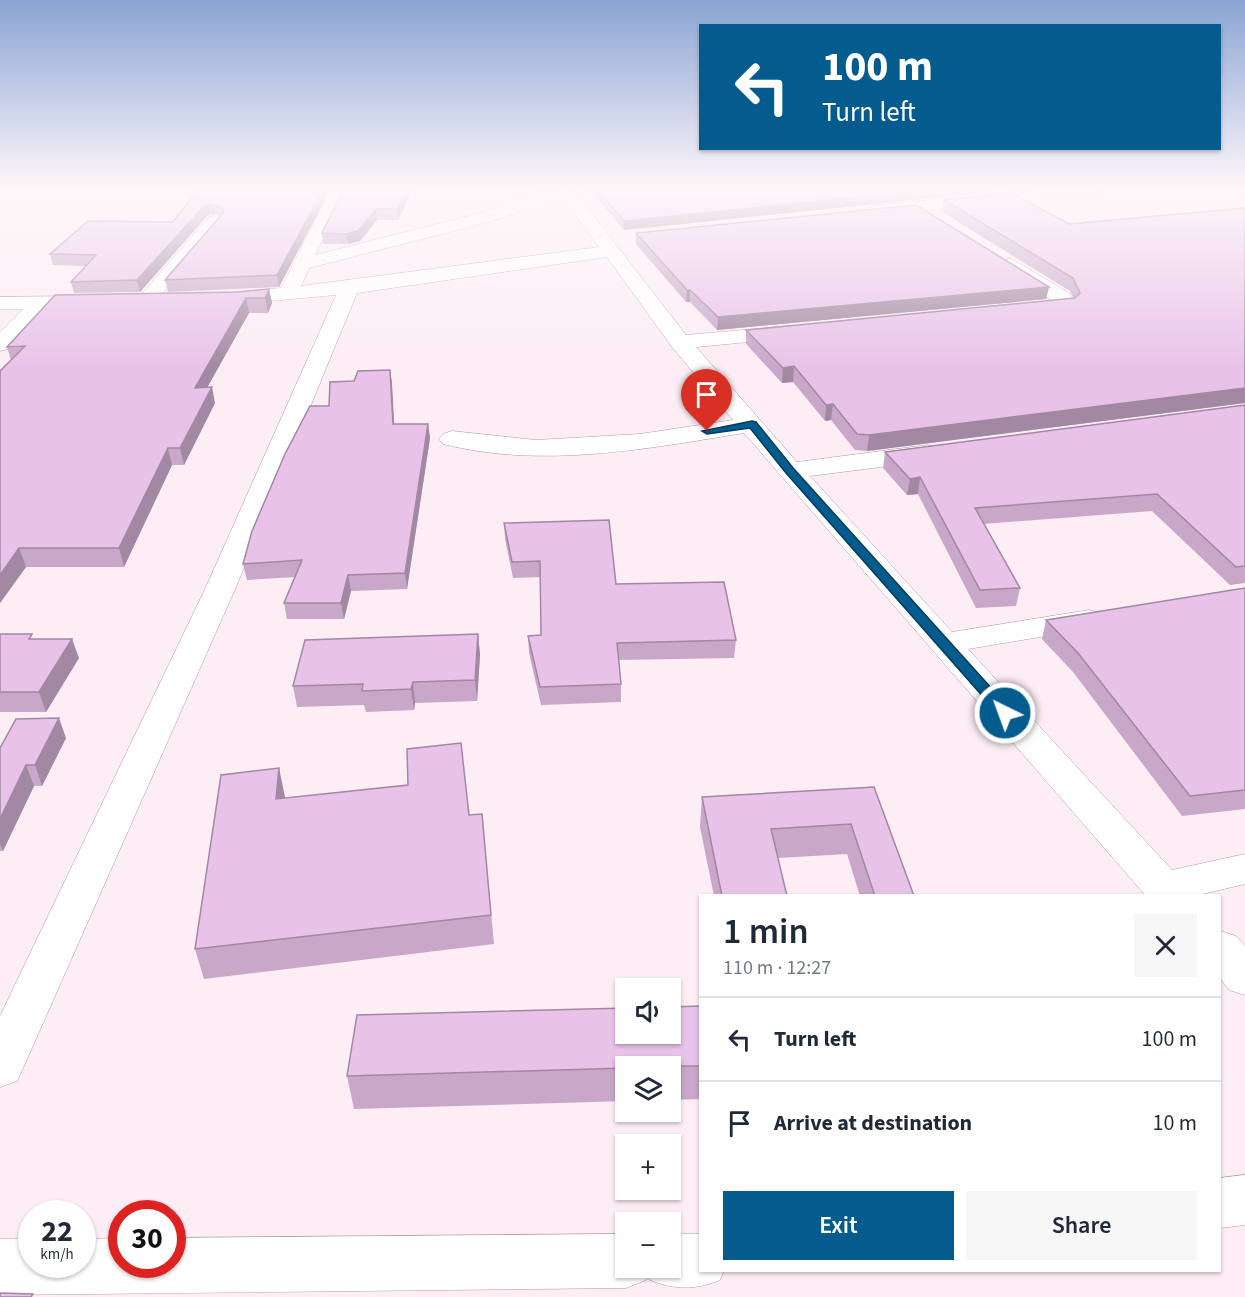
<!DOCTYPE html>
<meta charset="utf-8">
<style>
body{margin:0;font-family:"Source Sans 3",sans-serif;background:#f6f6f7;color:#1f2937;height:100vh;display:flex;flex-direction:column;font-size:22px;white-space:nowrap}
*{box-sizing:border-box;margin:0}
p{font-size:20px;color:#747a83}
.icon{flex:none;width:33px;height:33px;fill:none;stroke:currentColor;stroke-width:2;stroke-linecap:round;stroke-linejoin:round}
.map{position:relative;flex:1;overflow:hidden}
.drawer{position:absolute;left:699px;top:894px;width:522px;height:378px;display:flex;flex-direction:column;background:#fff;border-radius:0px;box-shadow:0 2px 4px #0004}
.drawer>*{flex:none}
.banner{position:absolute;left:699px;top:24px;width:522px;height:126px;border-radius:0px;box-shadow:0 2px 4px #0004;background:#045c8e;color:#fff;overflow:hidden}
.controls{position:absolute;left:615px;top:978px;display:grid;gap:12px}
.controls a{display:grid;place-items:center;width:66px;height:66px;border-radius:0px;background:#fff;box-shadow:0 2px 4px #0004;font-size:30px}
.speed{position:absolute;left:18px;top:1200px;display:flex;gap:12px;font-size:30px;font-weight:700;text-align:center}
.speed>*{display:grid;place-content:center;width:78px;height:78px;border-radius:50%;background:#fff;box-shadow:0 2px 4px #0004;line-height:1}
.speed small{font-size:15px;font-weight:400}
.speed .limit{border:9px solid #d22;background:#fff;color:#111}
.pin{position:absolute;display:grid;place-items:center;width:51px;height:51px;color:#fff;margin:-62px -26px;border-radius:50% 50% 50% 0;rotate:-45deg;box-shadow:0 0 6px #0007}
.pin .icon{rotate:45deg}
.me{position:absolute;width:66px;margin:-33px;rotate:318deg;stroke-linejoin:round;filter:drop-shadow(0 0 4px #0008)}
.turn{display:flex;align-items:center;gap:21px;height:126px;padding:0 24px;font-size:27px}
.turn .icon{width:78px;height:78px;stroke-width:2.5}
.turn b{display:block;font-size:42px;line-height:51px}
.round{display:grid;place-items:center;flex:none;width:63px;height:63px;border-radius:0px;background:#f6f6f7}
.overview{display:flex;align-items:center;justify-content:space-between;height:102px;padding:0 24px}
h1{font-size:36px;font-weight:600;line-height:45px}
.cta{display:flex;gap:12px;margin-top:auto;padding:12px 24px}
.cta a{flex:1;height:69px;border-radius:0px;background:#045c8e;color:#fff;font-size:24px;font-weight:600;line-height:69px;text-align:center}
.cta a+a{background:#f6f6f7;color:#1f2937}
ul{padding:0;list-style:none}
li{display:flex;align-items:center;gap:18px;height:84px;padding:0 24px;border-top:2px solid #e0e1e3}
li div{flex:1}
li b{display:block;font-size:22px}
li em{font-style:normal}
.map>svg:first-child{display:block}
.lines{fill:none;stroke-linecap:round;stroke-linejoin:round}
.minor-casing{stroke:#b19aa6;stroke-width:1}
.minor{fill:#fff;fill-rule:evenodd}
.wall{fill:#c8a7c8}
.shaded-wall{fill:#a288a3}
.building{fill:#e8c2e9;stroke:#a288a3;stroke-width:1.5}
.route{fill:#045c8e;stroke:#033c5c;stroke-width:1.5}
</style>
<div class="map">
<svg width="1245" height="1297" viewBox="0 0 1245 1297">
<rect width="100%" height="100%" fill="#fdedf5"/>
<g class="lines">
<g class="minor-casing">
<path id="minor" d="M332 188H348L315 255 480 213 536 193 572 188 686 335 790 326 798 327 801 332 798 337 790 338 696 347 797 462 928 445 937 448 941 453 937 458 928 461 810 476 952 632 1089 610 1100 613 1105 620 1100 627 968 649 1172 870 1245 854V884L1194 896H1146L744 433C646 449 541 469 443 444L439 439 443 434 452 431 536 440 640 434 733 420 672 347 607 257 357 293 236 587 24 1066 17 1081 0 1087V1016L206 587 336 295 225 305 218 303 215 299 218 295 225 293 281 288ZM562 197 599 247 301 286 309 268 492 221Z
M1052 188H1109L1101 193 873 216 864 211 873 206Z
M215 216 224 221 153 305H139L136 301 139 297 209 217Z
M1010 258 1069 293 1075 306 1072 310 1026 315 1019 313 1016 309 1019 305 1053 301 1003 268 1001 264Z
M92 296 99 298 102 302 99 306 46 309 8 349 0 351V332L23 309H0V297Z
M1220 931 1236 936 1245 946V995L1229 990 1220 978Z
M1245 1175V1225L1220 1228V1178Z
M626 1234V1268H670V1234H700V1270H724L720 1280C695 1290 675 1290 650 1280L648 1275 646 1280 626 1288 0 1295V1239H32V1264H82V1239L122 1238V1264H172V1238Z"/>
</g>
<use href="#minor" class="minor"/>
</g>
<path class="wall" d="M199 188H331L279 287 168 292 165 280 220 216 215 214 207 216 140 292 74 293 71 282 86 266 53 265 50 254 173 222Z
M344 188H413L398 220H377L360 241 348 244H323L322 233Z
M588 188H990L989 192 624 230Z
M944 200 1069 224 1245 208V403L867 451 855 450 831 420 825 421 793 382 782 383 746 344V330L1073 298 1070 291 942 212Z
M636 233 1049 287 1046 299 717 330 690 302H686L636 244Z
M269 289 272 303 268 313H249L207 387 215 403 184 465H172L124 567H26L0 603 11 360 7 347 238 292Z
M390 370 394 424H428L430 438 407 589 351 591 344 619H287L284 603 295 577 247 580 243 564 329 406 354 381Z
M1245 405V583L1230 585 1152 511 984 524 1020 588 1016 606 976 608 918 494 907 495 883 468 885 452Z
M504 523 616 584 736 640 734 658 619 660 621 684V702L541 705 529 653 528 636 541 635 540 577 513 578 505 539Z
M1245 588V809L1182 816 1073 672 1042 639 1046 620Z
M0 634 34 639 79 658 46 712H0Z
M478 634 480 655 477 701 415 703 414 710 366 712 364 705 297 707 293 686Z
M66 738 42 786H34L3 851H0V748Z
M874 787 914 896H860L847 854 778 858 787 896H714L700 827 702 797Z
M285 798 469 815 482 814 494 944 204 979 195 949Z
M700 1006V1099L670 1100V1066H626V1101L354 1109 347 1076Z"/>
<path class="shaded-wall" d="M324 188H331L279 287 277 275Z
M408 188H413L398 220 397 209Z
M946 188H990L989 192 624 230V221Z
M213 204 215 214 207 216 140 292 137 280 205 205Z
M376 209 377 220 360 241 348 244 346 234Z
M1049 287 1046 299 717 330 718 317Z
M269 289 272 303 268 313 265 298Z
M687 290H690V302H686Z
M246 298 249 313 198 404 195 388Z
M794 366 793 382 782 383 783 368Z
M390 370 392 383 395 439 393 424Z
M212 387 215 403 184 465 180 448Z
M1245 388V403L867 451 869 435Z
M833 404 831 420 825 421 826 405Z
M428 424 430 438 407 589 405 573Z
M168 448 172 465 124 567 119 548Z
M920 477 918 494 907 495 910 479Z
M19 548 26 567 0 603V575Z
M348 575 351 591 344 619 341 603Z
M478 634 480 655 477 701 475 680Z
M72 639 79 658 46 712 39 692Z
M413 682 415 703 414 710 411 689Z
M59 718 66 738 42 786 35 765Z
M26 765 34 786 3 851 0 844V819Z
M279 768 285 797 283 828 276 799Z"/>
<path class="building" d="M199 188H324L277 275 165 280 224 212 223 209 213 204 205 205 137 280 71 282 96 255 50 254 88 221 173 222Z
M344 188H408L397 209H376L358 231 346 234 322 233Z
M596 188H946L624 221Z
M1012 193 1069 224 1245 208V388L869 435 857 434 833 404 826 405 794 366 783 368 746 330 1075 298 1080 293 1073 278 944 200Z
M916 205 1049 287 718 317 690 290H687L636 233Z
M269 289 265 298H246L195 388 212 387 180 448H168L119 548H19L0 575V371L25 346 7 347 55 295 238 292Z
M390 370 393 424H428L405 573 348 575 341 603H284L302 560 243 564 252 531 285 454 310 406H329L330 382 354 381 358 371Z
M1245 405V566L1236 567 1157 494 975 508 1020 588 980 590 920 477 910 479 885 452Z
M609 520 616 584 724 582 736 640 617 643 621 684 540 687 528 636 541 635 540 561 512 562 504 523Z
M1245 588V790L1190 796 1078 653 1046 620Z
M0 634H32L29 639H72L39 692H0Z
M478 634 475 680 413 682 411 689 362 691 363 684 293 686 305 640Z
M59 718 35 765H26L0 819V748L16 719Z
M461 743 469 815 482 814 491 915 195 949 221 775 279 768 276 799 408 785 407 749Z
M874 787 914 896H875L851 824 771 829 787 896H722L702 797Z
M700 1006V1066H626V1068L347 1076 357 1015 626 1008V1034H670V1007Z
M0 1293 33 1294 31 1297H0Z"/>
<linearGradient id="sky" x2="0" y2="1"><stop stop-color="#8aa4d4"/><stop offset="0.51" stop-color="#fef7fa"/><stop offset="1" stop-color="#fef7fa" stop-opacity="0"/></linearGradient>
<rect width="1245" height="370" fill="url(#sky)"/>
<path class="route" d="M752 421 756 422 794 469 1011 710 1013 713 1011 716H1000L786 473 750 428 707 434 702 431Z"/>
</svg>
<div class="controls">
<a><svg class="icon" aria-label="sound" viewBox="0 0 24 24"><path d="M4 9h4l5-4v14l-5-4H4zM17 9q2 3 0 6"/></svg></a>
<a><svg class="icon" aria-label="layers" viewBox="0 0 24 24"><path d="M12 4l9 5-9 5-9-5zM3 14l9 5 9-5"/></svg></a>
<a>+</a>
<a>−</a>
</div>
<div class="speed"><div>22<small>km/h</small></div><div class="limit">30</div></div>
<div class="pin" style="left:707px;top:431px;background:#d93025"><svg class="icon" aria-label="arrive" viewBox="0 0 24 24"><path d="M6 21V4h12l-3 4 3 4H6"/></svg></div>
<svg class="me" style="left:1005px;top:713px" viewBox="-20 -20 40 40"><circle r="17" fill="#045c8e" stroke="#fff" stroke-width="3"/><path d="M0-11L8 9 0 5-8 9z" fill="#fff"/></svg>
<div class="banner">
<div class="turn"><svg class="icon" aria-label="left" viewBox="0 0 24 24"><path d="M17 20v-9H6M10 6l-5 5 5 5"/></svg><div><b>100 m</b>Turn left</div></div>
</div>
<section class="drawer">
<div class="overview"><div><h1>1 min</h1><p>110 m · 12:27</p></div><a class="round"><svg class="icon" aria-label="close" viewBox="0 0 24 24"><path d="M6 6l12 12M18 6L6 18"/></svg></a></div>
<ul>
<li><svg class="icon" aria-label="left" viewBox="0 0 24 24"><path d="M17 20v-9H6M10 6l-5 5 5 5"/></svg><div><b>Turn left</b></div><em>100 m</em></li>
<li><svg class="icon" aria-label="arrive" viewBox="0 0 24 24"><path d="M6 21V4h12l-3 4 3 4H6"/></svg><div><b>Arrive at destination</b></div><em>10 m</em></li>
</ul>
<div class="cta"><a>Exit</a><a>Share</a></div>
</section>
</div>
